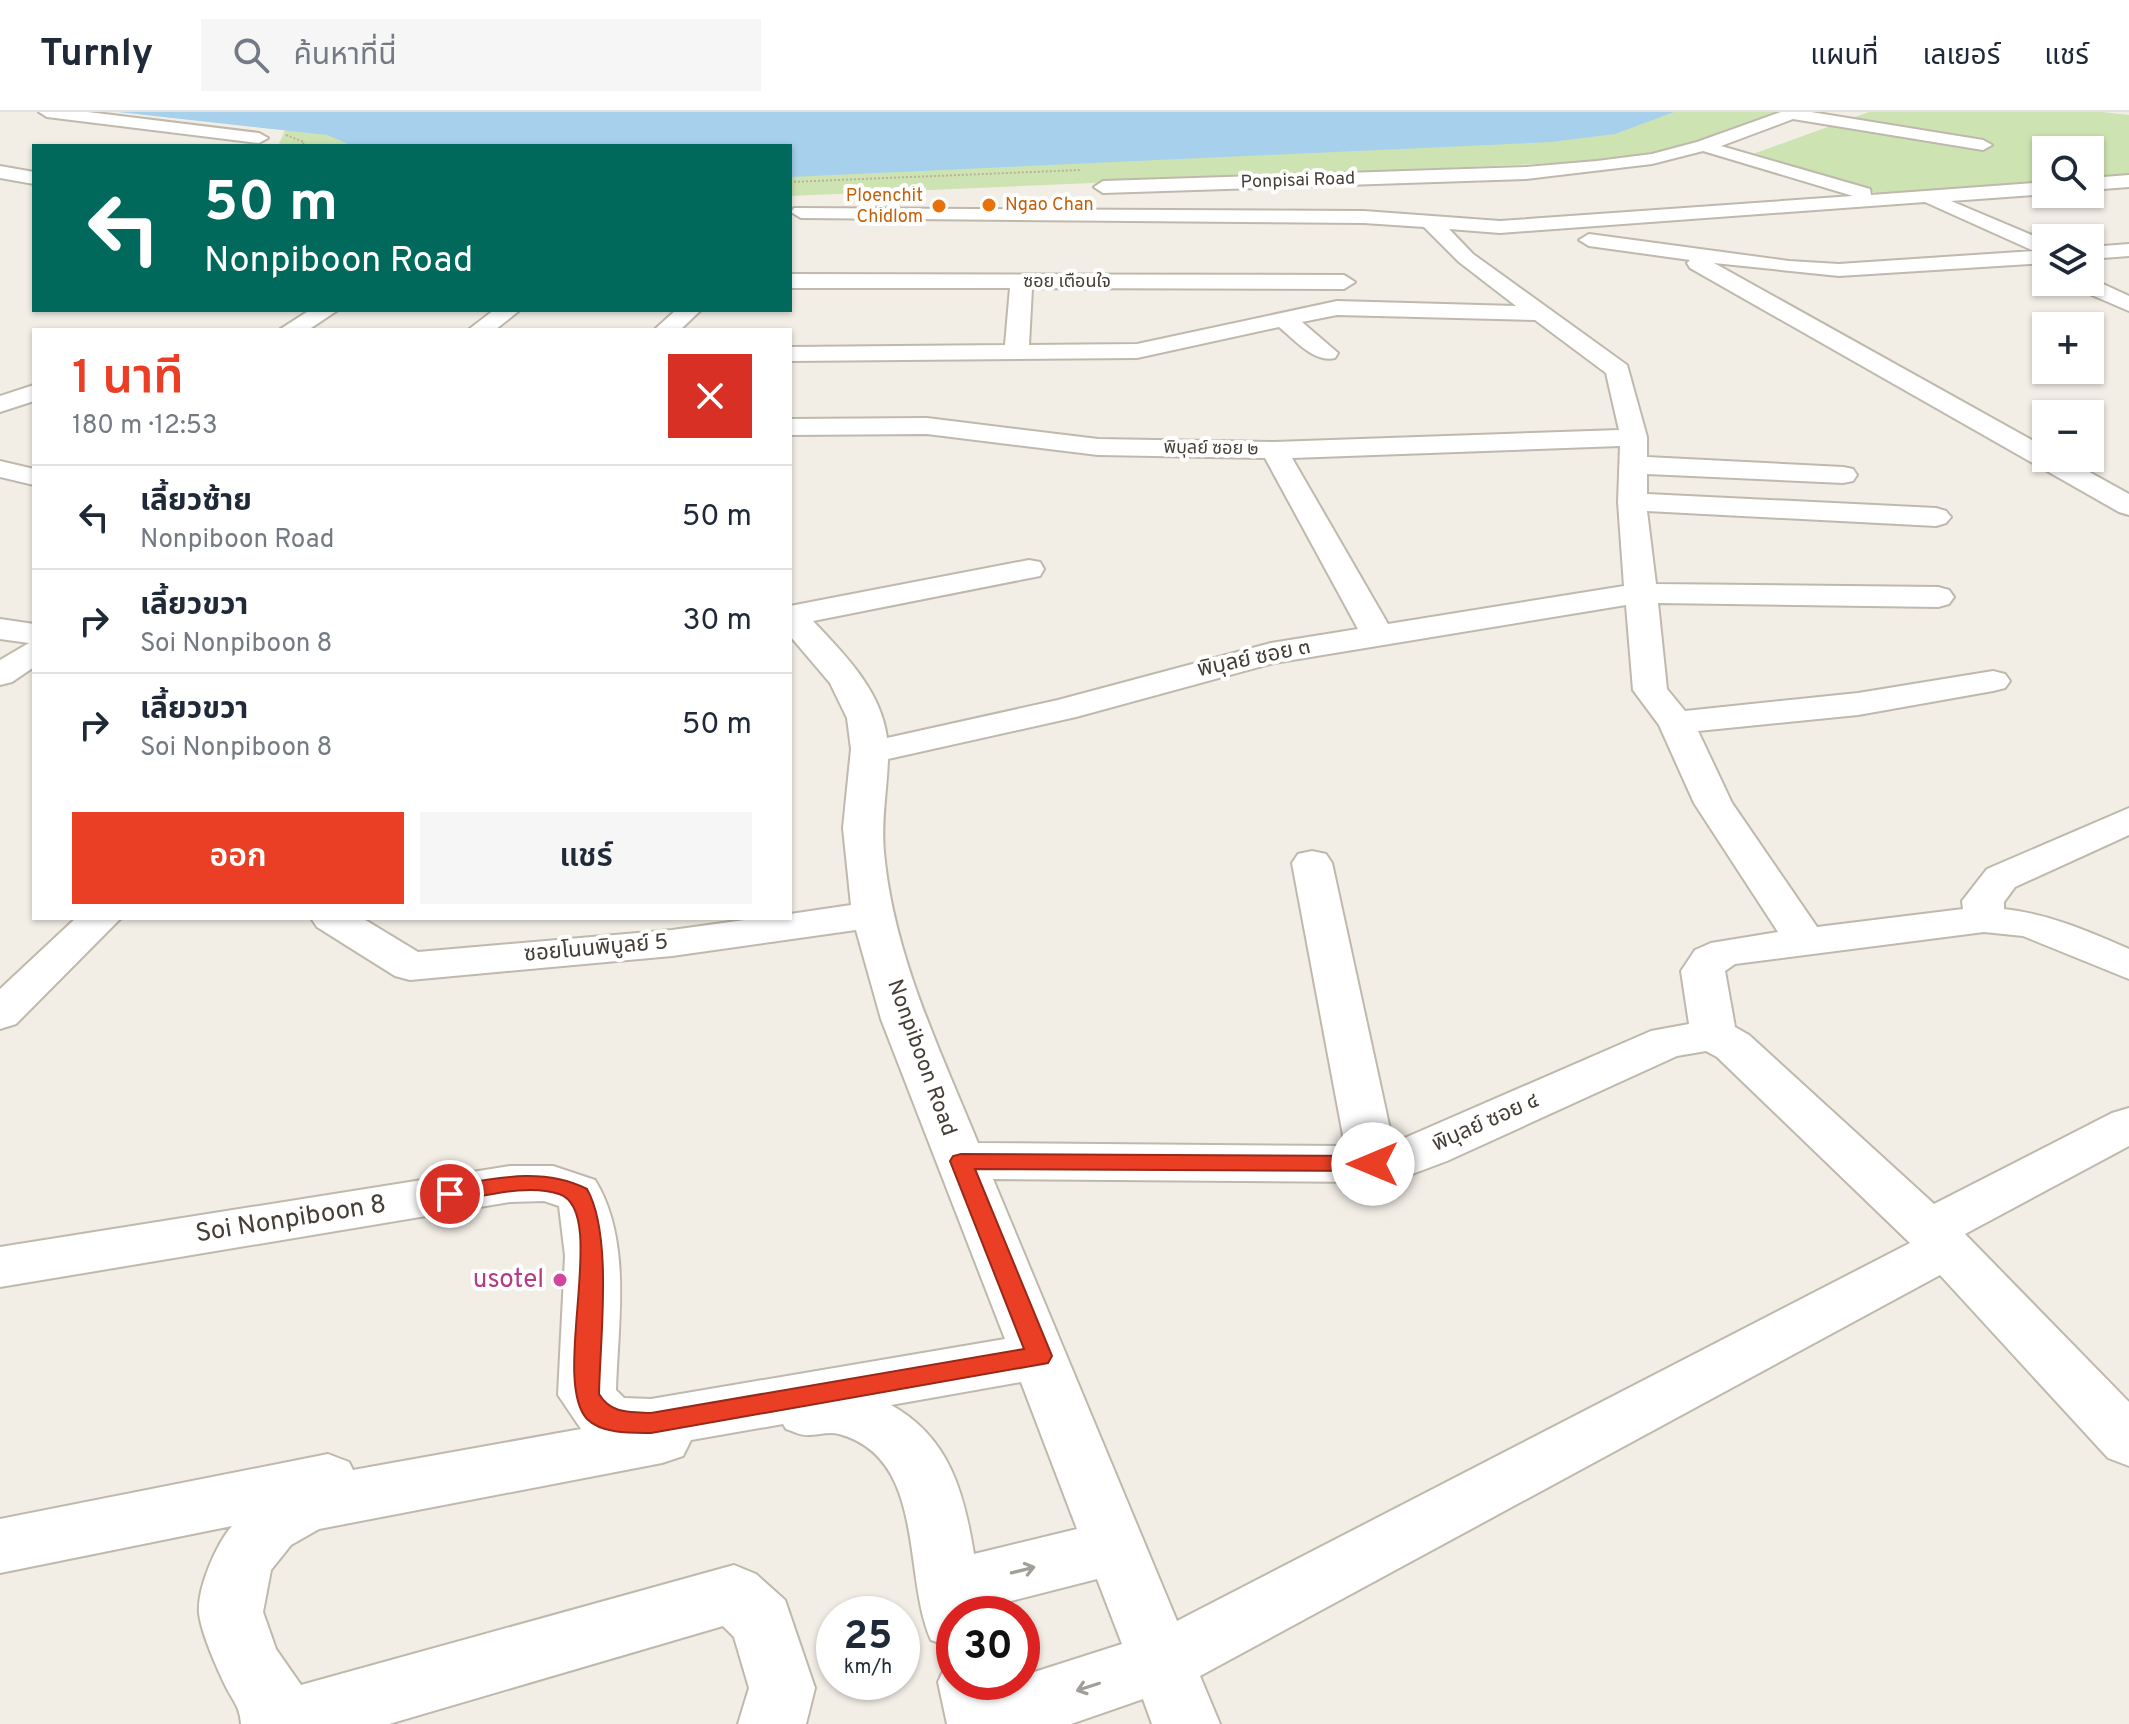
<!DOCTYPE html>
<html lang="th">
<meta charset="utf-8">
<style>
body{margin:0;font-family:Overpass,"Noto Sans Thai",sans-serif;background:#f6f6f7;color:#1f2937;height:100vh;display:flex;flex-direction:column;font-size:30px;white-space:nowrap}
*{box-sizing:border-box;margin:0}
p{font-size:26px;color:#747a83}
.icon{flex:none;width:44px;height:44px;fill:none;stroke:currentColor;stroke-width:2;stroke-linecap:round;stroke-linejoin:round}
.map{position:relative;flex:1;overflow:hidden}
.panel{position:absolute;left:32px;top:216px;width:760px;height:592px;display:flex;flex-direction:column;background:#fff;border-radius:0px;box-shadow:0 2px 6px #0004}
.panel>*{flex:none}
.top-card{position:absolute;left:32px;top:32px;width:760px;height:168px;border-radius:0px;box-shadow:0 2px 6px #0004;background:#00695c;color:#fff;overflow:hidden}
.buttons{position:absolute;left:2032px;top:24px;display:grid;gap:16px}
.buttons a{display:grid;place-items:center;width:72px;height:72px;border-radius:0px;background:#fff;box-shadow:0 2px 6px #0004;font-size:40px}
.speed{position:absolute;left:816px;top:1484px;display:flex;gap:16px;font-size:40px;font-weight:700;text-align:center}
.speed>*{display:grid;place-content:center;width:104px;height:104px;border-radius:50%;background:#fff;box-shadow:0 2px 6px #0004;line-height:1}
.speed small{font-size:20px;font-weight:400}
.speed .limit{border:12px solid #d22;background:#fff;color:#111}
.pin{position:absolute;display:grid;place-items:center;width:68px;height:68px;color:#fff;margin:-34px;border:4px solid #fff;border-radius:50%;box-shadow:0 2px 8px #0007}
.me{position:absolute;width:88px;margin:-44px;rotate:270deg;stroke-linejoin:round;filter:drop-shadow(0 0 6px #0008)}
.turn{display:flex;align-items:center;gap:28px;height:168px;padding:0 40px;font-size:36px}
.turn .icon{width:104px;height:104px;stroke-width:2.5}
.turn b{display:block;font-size:56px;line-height:68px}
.round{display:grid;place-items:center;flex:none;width:84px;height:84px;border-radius:0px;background:#f6f6f7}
.overview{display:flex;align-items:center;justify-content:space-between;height:136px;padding:0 40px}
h1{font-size:48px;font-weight:600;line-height:60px;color:#ea3f25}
.primary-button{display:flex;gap:16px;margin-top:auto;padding:16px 40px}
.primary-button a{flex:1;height:92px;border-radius:0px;background:#ea3f25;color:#fff;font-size:32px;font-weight:600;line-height:92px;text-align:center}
.primary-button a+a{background:#f6f6f7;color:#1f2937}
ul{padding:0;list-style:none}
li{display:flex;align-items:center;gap:24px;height:104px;padding:0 40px;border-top:2px solid #e0e1e3}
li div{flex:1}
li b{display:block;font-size:30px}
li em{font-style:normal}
header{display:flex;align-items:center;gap:48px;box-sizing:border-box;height:112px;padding:0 40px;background:#fff;border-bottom:2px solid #e0e1e3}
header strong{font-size:38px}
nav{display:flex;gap:44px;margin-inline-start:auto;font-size:28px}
.search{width:560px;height:72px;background:#f6f6f7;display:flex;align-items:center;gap:20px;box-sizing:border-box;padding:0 28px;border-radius:0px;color:#747a83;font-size:30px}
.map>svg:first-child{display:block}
.green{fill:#cee3b2}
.water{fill:#a6d0eb}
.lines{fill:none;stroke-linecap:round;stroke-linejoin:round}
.minor-casing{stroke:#bfb8ac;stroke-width:4}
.path{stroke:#bdb19c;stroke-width:2;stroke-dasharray:2 2;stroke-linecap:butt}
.minor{fill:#fff;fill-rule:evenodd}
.oneway{stroke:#a29e9a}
.route{fill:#ea3f25;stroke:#982918;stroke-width:2}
.food-dot{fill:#e8710a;stroke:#fff;stroke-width:3}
.hotel-dot{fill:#d1479c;stroke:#fff;stroke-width:3}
.labels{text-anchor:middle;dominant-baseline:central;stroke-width:8;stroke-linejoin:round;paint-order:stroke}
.far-street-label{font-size:18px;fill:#443e36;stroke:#fff}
.far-food-label{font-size:18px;fill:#c56008;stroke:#fff;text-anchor:end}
.street-label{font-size:22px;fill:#443e36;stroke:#fff}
.near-street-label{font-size:26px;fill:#443e36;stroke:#fff}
.near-hotel-label{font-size:26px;fill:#b23c85;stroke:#fff;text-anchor:end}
</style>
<header>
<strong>Turnly</strong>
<div class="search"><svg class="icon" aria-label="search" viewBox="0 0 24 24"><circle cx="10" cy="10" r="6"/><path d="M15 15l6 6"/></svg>ค้นหาที่นี่</div>
<nav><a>แผนที่</a><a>เลเยอร์</a><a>แชร์</a></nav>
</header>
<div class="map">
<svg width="2129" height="1612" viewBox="0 0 2129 1612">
<rect width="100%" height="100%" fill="#f2eee6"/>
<path class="green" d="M119 0H1824L1652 47 790 84V34H278L285 18Z
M1869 0H2102L2129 3V65L2090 68V38H2046V71L1904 83 1876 81 1750 43Z"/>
<path class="water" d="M119 0H1674L1615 22 1551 30 790 65V34H353L327 23Z"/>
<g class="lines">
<g class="minor-casing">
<path id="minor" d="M39 0H88L259 21 268 26 259 31 47 5Z
M1781 0H1811L1983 28 1992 33 1983 38 1793 7 1721 34 1870 77 1871 83 2046 70V82L1951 89 2046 129V151L1839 164 1714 151 2046 336V346H2064L2129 382V403L2119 400 1690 156 1687 151 1690 148 1589 134 1579 128 1589 122 1789 149 1839 152 2034 139 1925 90 1500 121 1449 117 1473 142 1627 253 1647 325V345L1843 355 1853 357 1857 363 1853 369 1843 371 1647 362V382L1936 396 1946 399 1951 405 1946 411 1936 414 1647 399 1656 472 1938 475 1949 478 1954 485 1949 492 1938 495 1658 491 1667 577 1685 599 1858 581 1993 559 2005 562 2010 569 2005 576 1993 579 1858 603 1698 619 1732 691 1817 815 1963 797 1962 789 1987 757 2129 696V723L2015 775 2004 790V797C2049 802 2088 819 2129 837V867L2023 824 1984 820 1735 852 1725 859 1735 915 1749 923 1934 1092 2112 1001 2129 996V1034L1965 1122 2129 1290V1354L2108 1346 1940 1163 1200 1564 1220 1612H1152L1143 1587 1071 1612H947L938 1570 948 1548 954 1545V1570H1022V1564L1122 1532 1097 1467 984 1496 985 1502H954V1536L931 1528C902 1463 927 1346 839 1322 829 1319 819 1323 809 1323 801 1324 793 1319 786 1317L783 1312 691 1328 683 1344 662 1351 319 1417 291 1433 271 1458 263 1500 276 1537 301 1573 734 1453 756 1462 785 1488 815 1576 806 1612H738L749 1576 734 1525 723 1514 389 1612H241C240 1594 232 1588 225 1573 216 1554 201 1520 199 1501 197 1477 216 1432 232 1414L0 1461V1407L328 1342 349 1350 353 1358 581 1317 558 1283 565 1144 559 1094 544 1089 510 1090 0 1175V1135L510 1054H553L595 1068C632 1128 618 1210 616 1278L624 1286 651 1287 1005 1227 881 907 856 818 672 844 410 868 395 864 317 815 311 806H362L418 840 672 818 759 806H790V802L851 793 843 716 851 637 847 606 830 571 790 524V494L1029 448 1040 450 1044 457 1040 464 813 509C844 542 881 578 887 626L1058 588 1271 531 1358 517 1265 346 1098 343 927 322 790 323V307L927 306 1098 327 1274 330 1619 318 1606 261 1535 208 1337 203 1302 210 1338 241 1335 246C1314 251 1295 228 1279 215L1137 246 790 249V235L1005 233 1010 176H790V162L1344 163 1355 170 1344 177 1032 176 1029 233 1137 232 1337 189 1516 194 1459 150 1424 115 1364 111 801 106 791 100 794 96 1364 99 1500 109 1853 84 1703 39 1652 52 1526 67 1103 81 1094 75 1103 69 1526 55 1597 49 1652 42 1697 30ZM1620 334 1618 390 1624 474 1388 512 1292 346ZM1626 493 1633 578 1659 613 1694 691 1778 820 1711 831 1695 838 1681 859 1689 912 1651 919 1393 1031 1332 751 1326 742 1312 739 1298 742 1292 751 1345 1034 978 1031C940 938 893 842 884 740 881 708 887 679 888 647L1076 605 1274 551ZM1706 939 1717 945 1910 1131 1177 1509 993 1067 1373 1070 1407 1064 1447 1049 1677 944ZM1021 1270 1077 1417 974 1442C964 1380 949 1325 891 1293Z
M0 54 34 60V72L0 66Z
M2129 63V75L2090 78V66Z
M2129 132V144L2090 147V135Z
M2090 166 2129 184V199L2073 175 2070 170H2090Z
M310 198H338L308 218H279Z
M494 198H520L495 218H468Z
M676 198H701L680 218H654Z
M34 273V289L0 300V284Z
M0 349 34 357V373L0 365Z
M0 507 34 512V555L12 570 0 573V548L29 531 0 527Z
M76 806H121L16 912 0 917V877Z"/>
</g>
<path class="path" d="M286 23 304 30 302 34
M790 70 1080 58"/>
<use href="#minor" class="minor"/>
</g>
<defs><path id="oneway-shaft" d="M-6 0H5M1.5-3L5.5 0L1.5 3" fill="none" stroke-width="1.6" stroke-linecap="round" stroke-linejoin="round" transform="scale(2)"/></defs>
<g class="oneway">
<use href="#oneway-shaft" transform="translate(1023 1458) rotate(-14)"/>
<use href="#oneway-shaft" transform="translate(1088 1575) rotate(162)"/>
</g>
<path class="route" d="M961 1042 1373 1044 1380 1046 1384 1052 1380 1057 1373 1059 975 1057 1052 1244 1048 1251 651 1321C631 1321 602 1322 587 1307 550 1267 610 1098 559 1082 526 1071 483 1085 450 1090L442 1088 439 1082 442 1076 450 1074C497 1066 543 1055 587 1077 613 1123 600 1227 599 1282 611 1302 629 1300 651 1301L1024 1237 950 1049 953 1044Z"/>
<g class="food-dot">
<circle cx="989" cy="93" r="8"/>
<circle cx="939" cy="94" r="8"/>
</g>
<circle class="hotel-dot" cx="560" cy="1168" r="8"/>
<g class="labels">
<g class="far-street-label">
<text transform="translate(1298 69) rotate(-2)">Ponpisai Road</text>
<text x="1067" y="170">ซอย เตือนใจ</text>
<text transform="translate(1211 337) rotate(1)">พิบุลย์ ซอย ๒</text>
</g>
<g class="far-food-label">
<text x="923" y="84">Ploenchit<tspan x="923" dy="21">Chidlom</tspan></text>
<text x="1005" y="93" text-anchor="start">Ngao Chan</text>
</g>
<g class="street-label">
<text transform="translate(1254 547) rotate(-12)">พิบุลย์ ซอย ๓</text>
<text transform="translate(596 837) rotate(-5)">ซอยโนนพิบูลย์ 5</text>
<text transform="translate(921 946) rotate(70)">Nonpiboon Road</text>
<text transform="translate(1486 1011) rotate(-24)">พิบุลย์ ซอย ๔</text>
</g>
<g class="near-street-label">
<text transform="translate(291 1108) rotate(-9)">Soi Nonpiboon 8</text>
</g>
<g class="near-hotel-label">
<text x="544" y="1168">usotel</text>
</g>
</g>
</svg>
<div class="buttons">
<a><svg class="icon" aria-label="search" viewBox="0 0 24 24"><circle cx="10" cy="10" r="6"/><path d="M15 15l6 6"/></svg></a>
<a><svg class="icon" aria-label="layers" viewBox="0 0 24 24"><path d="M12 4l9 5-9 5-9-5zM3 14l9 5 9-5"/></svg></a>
<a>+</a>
<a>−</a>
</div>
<div class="speed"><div>25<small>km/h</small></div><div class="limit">30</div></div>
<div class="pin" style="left:450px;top:1082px;background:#d93025"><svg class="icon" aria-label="arrive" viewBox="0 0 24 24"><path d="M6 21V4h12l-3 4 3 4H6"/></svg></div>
<svg class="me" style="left:1373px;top:1052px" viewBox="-20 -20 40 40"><circle r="19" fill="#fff"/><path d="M0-13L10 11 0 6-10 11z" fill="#ea3f25"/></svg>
<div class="top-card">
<div class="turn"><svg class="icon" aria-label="left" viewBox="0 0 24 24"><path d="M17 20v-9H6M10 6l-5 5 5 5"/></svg><div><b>50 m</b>Nonpiboon Road</div></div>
</div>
<section class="panel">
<div class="overview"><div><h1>1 นาที</h1><p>180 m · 12:53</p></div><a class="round" style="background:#d93025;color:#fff"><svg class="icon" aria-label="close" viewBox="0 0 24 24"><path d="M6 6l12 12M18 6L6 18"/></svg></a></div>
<ul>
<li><svg class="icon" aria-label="left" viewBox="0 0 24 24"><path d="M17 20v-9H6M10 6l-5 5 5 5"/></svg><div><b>เลี้ยวซ้าย</b><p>Nonpiboon Road</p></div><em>50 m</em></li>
<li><svg class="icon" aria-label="right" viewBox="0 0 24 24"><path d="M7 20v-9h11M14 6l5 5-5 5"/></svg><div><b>เลี้ยวขวา</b><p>Soi Nonpiboon 8</p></div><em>30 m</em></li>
<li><svg class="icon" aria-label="right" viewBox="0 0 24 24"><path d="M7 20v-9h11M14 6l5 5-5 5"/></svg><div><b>เลี้ยวขวา</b><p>Soi Nonpiboon 8</p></div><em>50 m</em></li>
</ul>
<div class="primary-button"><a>ออก</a><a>แชร์</a></div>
</section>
</div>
